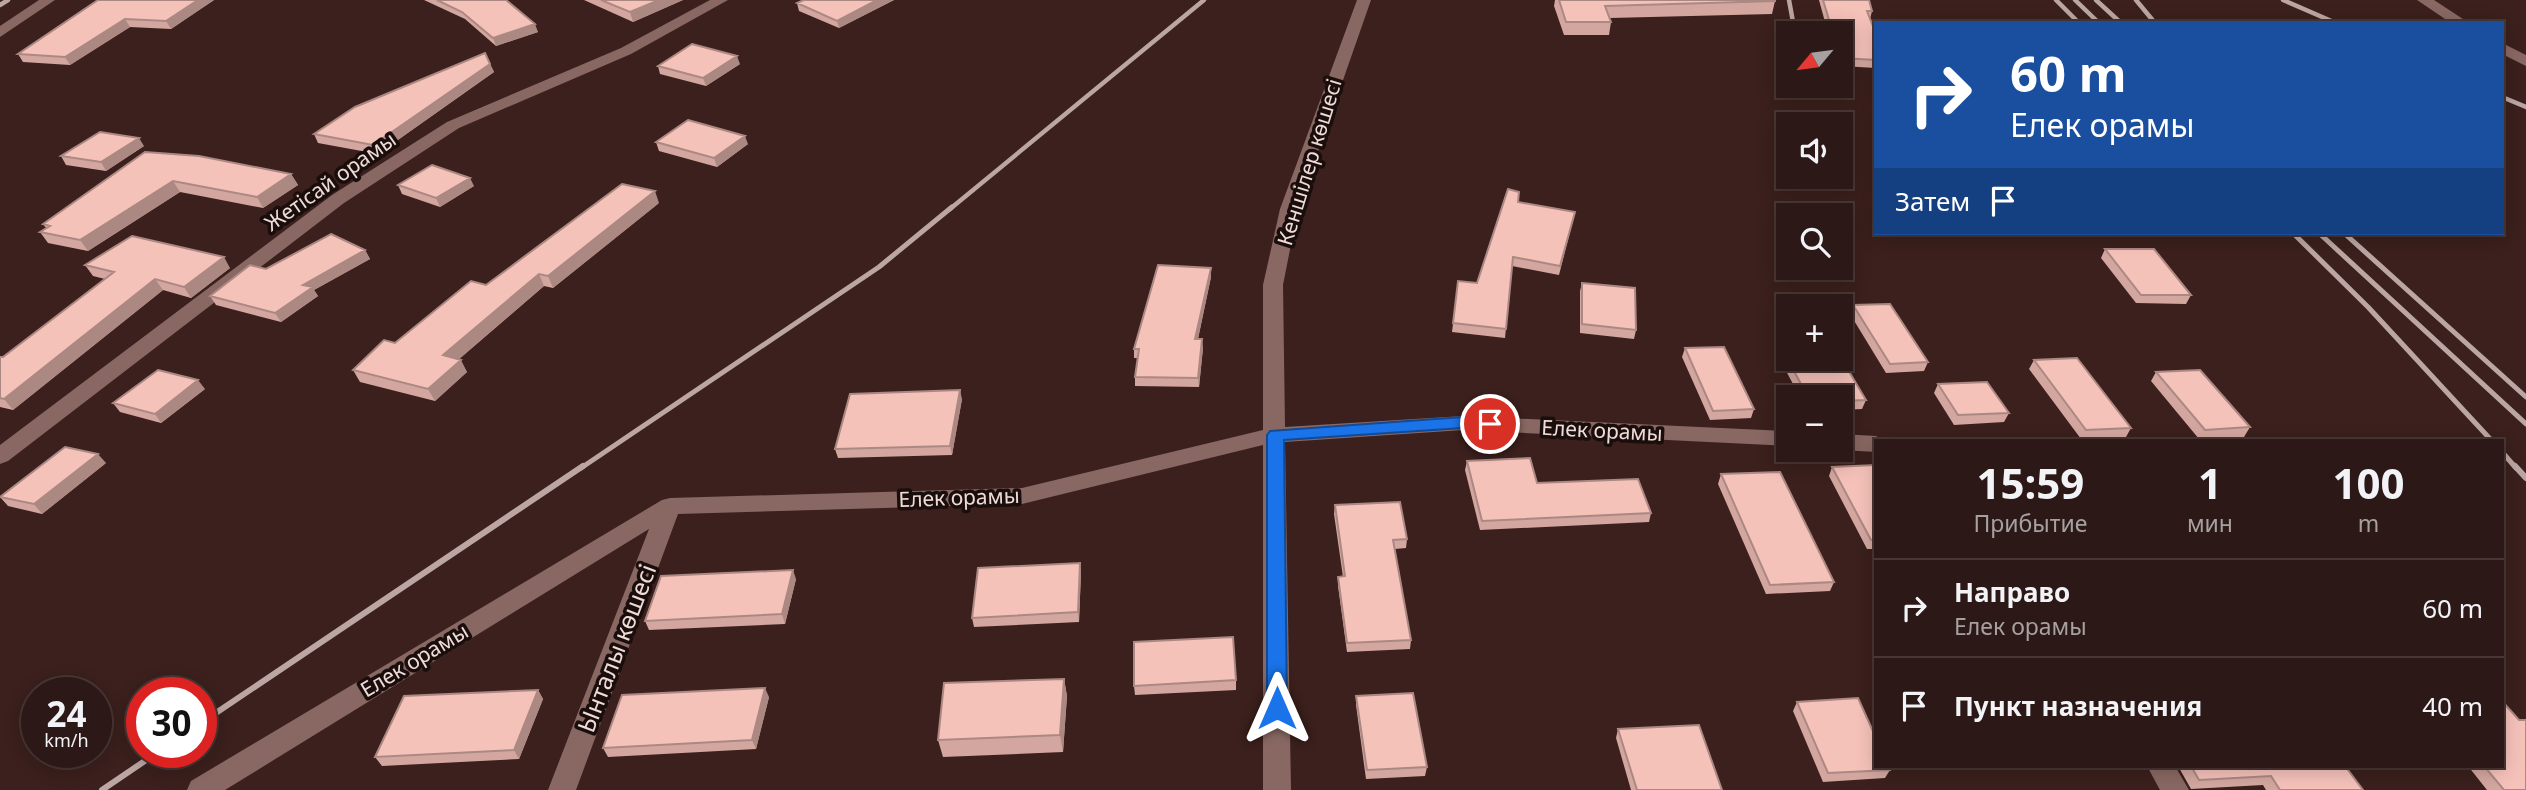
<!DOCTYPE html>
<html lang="ru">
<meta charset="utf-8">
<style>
body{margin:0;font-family:"Noto Sans",sans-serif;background:#34211f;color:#f1f3f6;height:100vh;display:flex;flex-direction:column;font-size:26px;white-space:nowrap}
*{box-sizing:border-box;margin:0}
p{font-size:23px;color:#a6a0a1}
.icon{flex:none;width:38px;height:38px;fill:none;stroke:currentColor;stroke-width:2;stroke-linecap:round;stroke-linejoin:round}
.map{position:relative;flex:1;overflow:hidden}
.drawer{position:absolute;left:1874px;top:439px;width:630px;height:329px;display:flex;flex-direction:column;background:#2c1816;border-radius:0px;box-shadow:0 4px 18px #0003,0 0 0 2px #483735}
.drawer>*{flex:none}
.guide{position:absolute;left:1874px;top:21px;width:630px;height:214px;border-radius:0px;box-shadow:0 4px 18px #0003,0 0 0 2px #483735;background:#1a4fa0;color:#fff;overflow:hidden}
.needle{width:46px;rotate:241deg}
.buttons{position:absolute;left:1776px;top:21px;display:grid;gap:14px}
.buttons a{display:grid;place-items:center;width:77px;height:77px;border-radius:0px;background:#2c1816;box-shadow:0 4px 18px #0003,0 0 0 2px #483735;font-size:35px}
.speed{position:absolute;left:21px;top:677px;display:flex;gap:14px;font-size:35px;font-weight:700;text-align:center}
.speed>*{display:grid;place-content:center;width:91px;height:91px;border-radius:50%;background:#2c1816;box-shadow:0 4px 18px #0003,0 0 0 2px #483735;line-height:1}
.speed small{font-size:18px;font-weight:400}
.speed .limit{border:10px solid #d22;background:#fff;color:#111}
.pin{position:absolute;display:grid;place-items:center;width:60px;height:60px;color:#fff;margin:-30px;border:4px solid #fff;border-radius:50%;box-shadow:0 2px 7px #0007}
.me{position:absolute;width:77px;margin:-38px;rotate:0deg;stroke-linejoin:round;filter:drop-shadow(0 0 5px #0008)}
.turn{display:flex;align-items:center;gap:24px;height:147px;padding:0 21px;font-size:32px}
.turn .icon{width:91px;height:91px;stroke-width:2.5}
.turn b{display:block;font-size:49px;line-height:60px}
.then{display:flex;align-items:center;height:66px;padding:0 21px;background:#0003;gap:14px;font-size:26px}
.eta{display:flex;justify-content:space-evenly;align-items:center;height:119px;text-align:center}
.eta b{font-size:42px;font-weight:700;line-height:49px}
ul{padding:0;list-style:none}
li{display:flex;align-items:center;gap:21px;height:98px;padding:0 21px;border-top:2px solid #483735}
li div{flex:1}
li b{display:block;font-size:26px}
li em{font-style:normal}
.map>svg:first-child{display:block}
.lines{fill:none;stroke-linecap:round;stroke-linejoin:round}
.street{fill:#896863;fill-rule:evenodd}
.secondary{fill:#896863;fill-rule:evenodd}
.rail-far2{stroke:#bba6a3;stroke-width:4.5}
.rail-far1{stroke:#bba6a3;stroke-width:5}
.rail{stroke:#bba6a3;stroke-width:6}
.wall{fill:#d3a7a0}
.shaded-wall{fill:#ac8882}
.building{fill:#f5c2ba;stroke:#ac8882;stroke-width:2}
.route{fill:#1a73e8;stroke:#114b97;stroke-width:2}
.labels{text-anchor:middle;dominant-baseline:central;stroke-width:7;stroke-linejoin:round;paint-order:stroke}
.street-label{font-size:21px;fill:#efdcd9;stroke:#1a0e0c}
.near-street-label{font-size:24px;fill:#efdcd9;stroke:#1a0e0c}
</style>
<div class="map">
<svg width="2526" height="790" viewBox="0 0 2526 790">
<rect width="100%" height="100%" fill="#3b201d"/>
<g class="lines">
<path class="street" d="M39 0H55L0 37V26Z
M710 0H728L631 54 459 128 344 203 8 461 0 464V445L332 195 447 122 621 48Z
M1357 0H1371L1298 209 1283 285 1285 427 1463 416 1788 431V446L1463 430 1285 442 1291 790H1263V445L1022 504 678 514 576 790H548L649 529 225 790H187L191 781 662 500 670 498 1022 488 1263 430V285L1280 209Z
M1841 434 1876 436 1885 441H1876V452L1841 450Z
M2147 766H2175L2189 790H2160Z"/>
<path class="secondary" d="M2417 0H2434L2469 23H2451Z
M2502 43 2526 55V66L2502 54Z"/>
<path class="rail-far2" d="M1789 0 1795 33
M2056 0 2079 23
M2075 0 2099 23
M2096 0 2121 23
M2136 0 2155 23
M2283 0 2336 23
M0 5 8 0
M2502 97 2526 107
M950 209 1204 0"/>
<path class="rail-far1" d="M2293 233 2368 307 2492 441
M2319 233 2526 424
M2344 233 2526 397
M2502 452 2516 468
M581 468 879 267 952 207"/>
<path class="rail" d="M2515 466 2526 478
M201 723 583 466
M102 790 158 752"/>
</g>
<path class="wall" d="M98 0H214L171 29 130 27 70 65 23 62 18 54Z
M424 0H506L538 32 496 46 465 19Z
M584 0H683L633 22Z
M894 0 839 28 799 11 797 3Z
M1555 0H1775V1L1772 14 1610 18 1611 22 1609 35H1564L1554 6Z
M1819 0H1869L1872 11 1870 19 1876 34V68L1841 66V33H1828Z
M490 64 494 72 378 154 318 143 314 134Z
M740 64 706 86 660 74 658 66Z
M656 142 748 144 717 167 659 151Z
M144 146 106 171 66 165 61 156Z
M145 152 291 174 298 185 263 208 180 192 88 251 48 243 40 232 46 228 43 224Z
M398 185 474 186 440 207 402 194Z
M1518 202 1575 212 1559 275 1512 266 1505 338 1452 332 1458 281 1477 283Z
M659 203 553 288 544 286 459 359 467 372 435 401 360 382 353 370 486 285Z
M2105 249 2191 295 2186 304 2136 303 2101 258Z
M365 250 370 259 314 290 318 296 281 322 216 305 210 296 266 269Z
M85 265 230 268 191 298 163 290 13 410 0 407V357H3L105 279 93 276Z
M1211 268V277L1198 339 1203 348 1199 387 1135 386V377L1138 358H1134V349Z
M1582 283 1636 330 1634 339 1580 333V291Z
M1853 305 1928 362 1924 371 1886 373 1850 314Z
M1781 347 1866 400 1862 409 1841 410V397H1800L1778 356Z
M1685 348 1754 409 1751 418 1710 420 1682 357Z
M2034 360 2131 428 2126 437 2081 439 2029 369Z
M2156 372 2250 427 2244 437 2199 439 2151 381Z
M1938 384 2009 413 2004 422 1954 425 1934 393Z
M205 389 161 423 120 412 113 403Z
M962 399 952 455 838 458 835 449Z
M1467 461 1537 483 1651 513 1649 522 1480 530 1465 470Z
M106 463 42 514 8 506 0 497Z
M1876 465V549H1867L1829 476 1832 467Z
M1721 474 1834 582 1830 591 1766 594 1718 484Z
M1335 505 1407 539 1406 548 1395 549 1411 640 1410 649 1347 652 1338 586V577H1343L1334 514Z
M1080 563 1081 572 1079 622 974 627 972 618Z
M796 579 785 624 649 630 645 621Z
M1064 679 1067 696 1063 752 943 757 938 740Z
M1236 680V690L1135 695 1134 686Z
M538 690 543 699 519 759 382 766 375 757Z
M1356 696 1427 767 1425 776 1366 779 1356 705Z
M769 697 756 749 608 757 603 748Z
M1797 702 1890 770 1885 778 1823 782 1793 711Z
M1618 729 1722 790H1631L1616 738Z
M2037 766H2083L2038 769Z
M2178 766H2345L2363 790H2266L2263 785 2191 789Z
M2468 766H2502L2526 790H2487Z"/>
<path class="shaded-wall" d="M198 0H214L171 29 166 21Z
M659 0H683L633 22 630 12Z
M877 0H894L839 28 837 21Z
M125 19 130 27 70 65 65 57Z
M535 24 538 32 496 46 493 38Z
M737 56 740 64 706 86 703 78Z
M490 64 494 72 378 154 373 145Z
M745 136 748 144 717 167 714 158Z
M139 138 144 146 106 171 101 162Z
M291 174 298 185 263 208 257 197Z
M470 178 474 186 440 207 436 198Z
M173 181 180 192 88 251 80 240Z
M655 191 659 203 553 288 548 276Z
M365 250 370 259 314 290 318 296 281 322 275 313 303 285Z
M224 257 230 268 191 298 184 287Z
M1211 268V277L1196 348 1195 339Z
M539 274 544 286 450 367 443 355Z
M155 279 163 290 13 410 4 399Z
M1202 339 1203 348 1199 387 1198 378Z
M461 360 467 372 435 401 428 389Z
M198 380 205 389 161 423 155 414Z
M960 390 962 399 952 455 950 446Z
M98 454 106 463 42 514 34 504Z
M1080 563 1081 572 1079 622 1078 612Z
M793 570 796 579 785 624 782 614Z
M1064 679 1067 696 1063 752 1060 735Z
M765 688 769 697 756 749 752 740Z
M538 690 543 699 519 759 514 750Z"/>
<path class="building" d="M98 0H198L166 21 125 19 65 57 18 54Z
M437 0H506L535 24 493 38 462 12Z
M601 0H659L630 12Z
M804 0H877L837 21 797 3Z
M1559 0H1775V1L1605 6 1611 22H1566Z
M1823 0H1869L1872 11H1867L1876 34V60L1841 58V33H1833Z
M692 44 737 56 703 78 658 66Z
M485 53 490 64 373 145 314 134 355 107Z
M688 120 745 136 714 158 656 142Z
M100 132 139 138 101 162 61 156Z
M145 152 199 156 291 174 257 197 173 181 80 240 40 232 50 226 43 224Z
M432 165 470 178 436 198 398 185Z
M622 184 655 191 548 276 539 274 443 355 461 360 428 389 353 370 384 340 395 343 471 281 486 285Z
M1508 189 1519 192 1518 202 1575 212 1560 266 1513 257 1506 329 1453 323 1458 281 1477 283Z
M331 234 365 250 303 285 313 287 275 313 210 296 250 265 266 269Z
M132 236 224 257 184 287 155 279 4 399 0 398V357H3L114 272 85 265Z
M2105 249H2154L2191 295H2141Z
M1158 265 1211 268 1195 339H1202L1198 378 1135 377 1139 349H1134Z
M1582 283 1635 288 1636 330 1582 324Z
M1890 304 1928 362 1890 364 1853 305Z
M1724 347 1754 409 1713 411 1685 348Z
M1781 347H1788V359H1841V358L1866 400 1841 401V397H1808Z
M2077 358 2131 428 2086 430 2034 360Z
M158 370 198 380 155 414 113 403Z
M2200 370 2250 427 2205 430 2156 372Z
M1987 382 2009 413 1958 415 1938 384Z
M960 390 950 446 835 449 850 394Z
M65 447 98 454 34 504 0 497Z
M1530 458 1537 483 1638 479 1651 513 1482 521 1467 461Z
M1876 465V540H1871L1832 467Z
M1780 472 1834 582 1770 585 1721 474Z
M1400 502 1407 539 1393 540 1411 640 1347 643 1338 577 1345 576 1335 505Z
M1080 563 1078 612 972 618 978 568Z
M793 570 782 614 645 621 661 576Z
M1233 637 1236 680 1134 686V642Z
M1064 679 1060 735 938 740 944 683Z
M765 688 752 740 603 748 622 695Z
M538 690 514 750 375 757 404 696Z
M1413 693 1427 767 1367 770 1356 696Z
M1858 698 1876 738V766H1889L1890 770 1828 773 1797 702Z
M2502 701 2519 720H2526V790H2504L2484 766H2502Z
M1699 725 1722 790H1637L1618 729Z
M2191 766H2345L2363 790H2280L2271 776 2199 780Z"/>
<path class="route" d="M1463 417 1490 418 1498 424 1490 430 1463 428 1284 440 1287 708 1284 714 1277 716 1270 714 1267 708V435L1270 431Z"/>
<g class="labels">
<g class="street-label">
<text transform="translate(1309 162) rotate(-73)">Кеншілер көшесі</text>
<text transform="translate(330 181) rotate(-35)">Жетісай орамы</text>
<text transform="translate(1602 430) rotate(3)">Елек орамы</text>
<text transform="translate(959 497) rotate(-2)">Елек орамы</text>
<text transform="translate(414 660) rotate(-31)">Елек орамы</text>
</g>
<g class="near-street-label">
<text transform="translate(616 648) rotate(-69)">Ынталы көшесі</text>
</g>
</g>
</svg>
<div class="buttons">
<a><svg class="needle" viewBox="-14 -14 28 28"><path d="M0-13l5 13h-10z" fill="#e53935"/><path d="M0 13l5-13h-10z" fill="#a6a0a1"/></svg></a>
<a><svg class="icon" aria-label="sound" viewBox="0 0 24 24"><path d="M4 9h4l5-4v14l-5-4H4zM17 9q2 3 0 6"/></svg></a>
<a><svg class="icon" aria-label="search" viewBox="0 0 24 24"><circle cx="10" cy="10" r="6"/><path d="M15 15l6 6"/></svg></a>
<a>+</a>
<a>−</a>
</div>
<div class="speed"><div>24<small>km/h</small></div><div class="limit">30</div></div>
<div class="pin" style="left:1490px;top:424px;background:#d93025"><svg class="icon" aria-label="arrive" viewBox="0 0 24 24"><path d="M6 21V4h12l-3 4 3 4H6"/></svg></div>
<svg class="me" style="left:1277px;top:708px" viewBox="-20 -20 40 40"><path d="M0-17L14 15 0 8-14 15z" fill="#1a73e8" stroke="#fff" stroke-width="4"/></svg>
<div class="guide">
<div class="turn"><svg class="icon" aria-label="right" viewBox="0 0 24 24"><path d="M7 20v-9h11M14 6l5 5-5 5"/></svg><div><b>60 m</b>Елек орамы</div></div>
<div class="then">Затем<svg class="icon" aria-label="arrive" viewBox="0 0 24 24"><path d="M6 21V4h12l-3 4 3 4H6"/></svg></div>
</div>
<section class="drawer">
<div class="eta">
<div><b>15:59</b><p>Прибытие</p></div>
<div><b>1</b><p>мин</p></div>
<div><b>100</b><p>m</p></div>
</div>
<ul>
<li><svg class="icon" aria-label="right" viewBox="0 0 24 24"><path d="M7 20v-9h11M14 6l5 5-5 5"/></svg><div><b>Направо</b><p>Елек орамы</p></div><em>60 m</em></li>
<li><svg class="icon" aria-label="arrive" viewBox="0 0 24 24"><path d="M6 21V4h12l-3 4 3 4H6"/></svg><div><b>Пункт назначения</b></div><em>40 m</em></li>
</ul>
</section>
</div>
